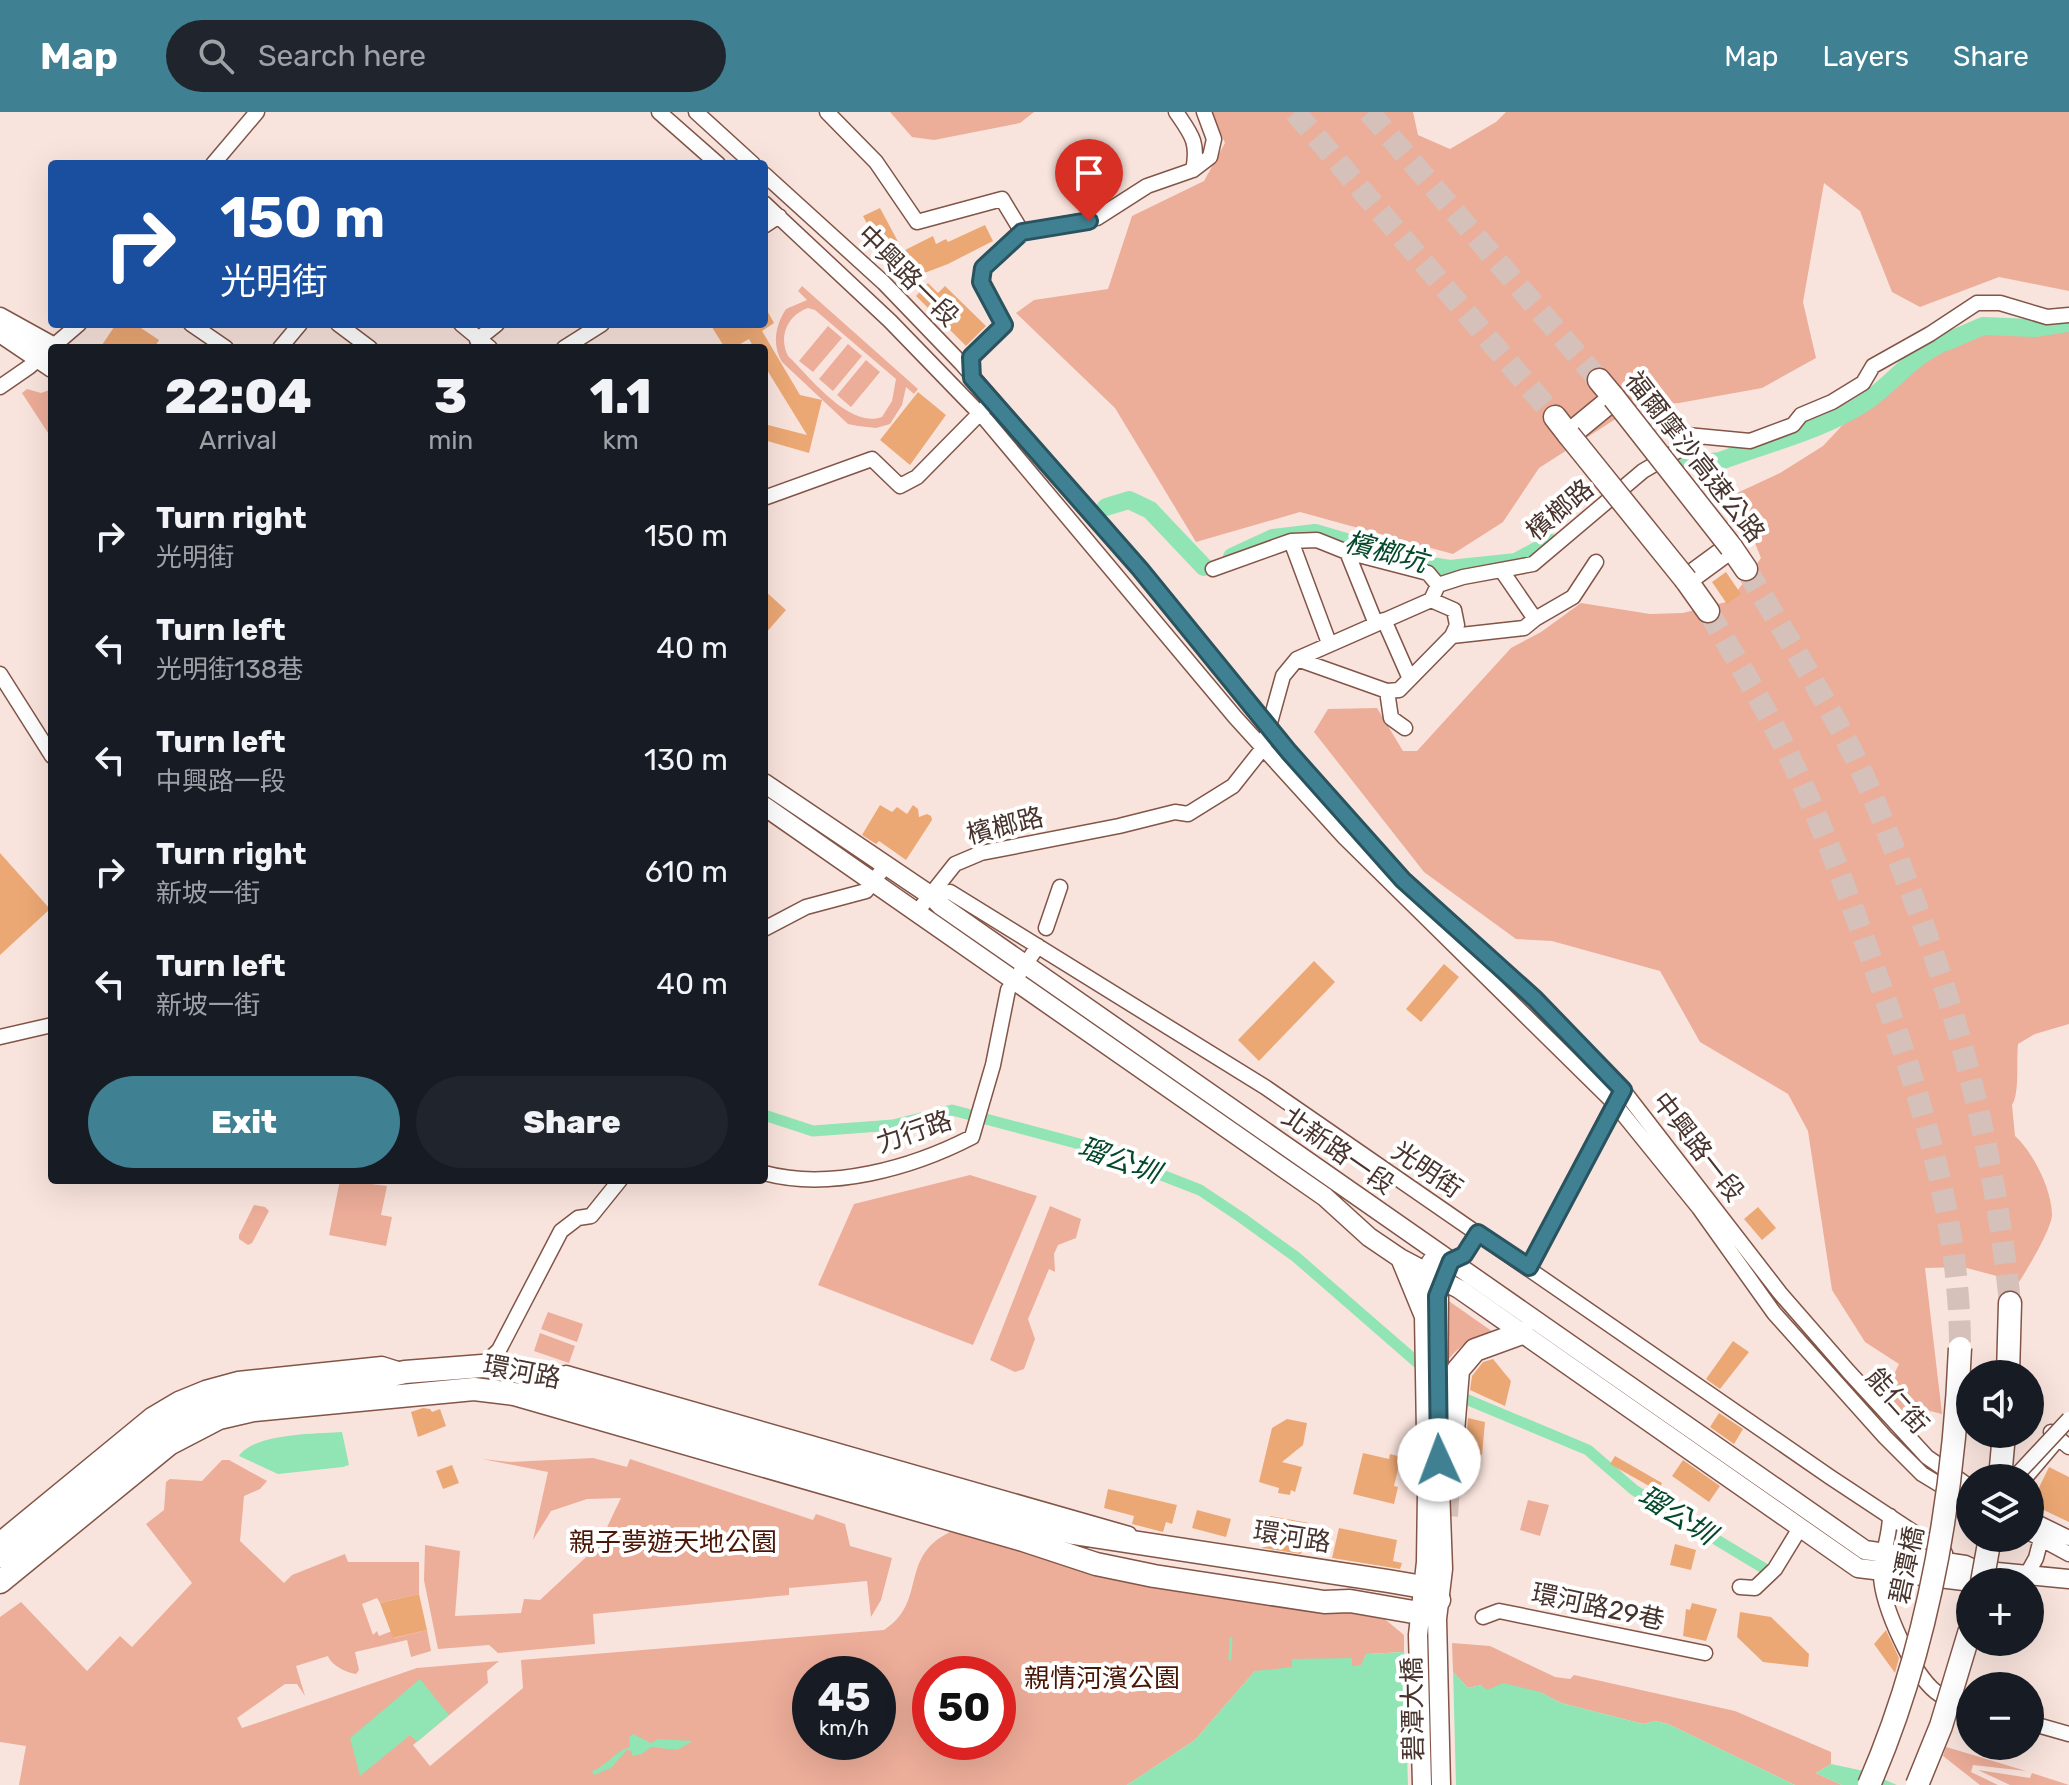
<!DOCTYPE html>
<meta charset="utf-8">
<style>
body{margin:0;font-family:Rubik,"Noto Sans TC",sans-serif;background:#20242c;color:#f1f3f6;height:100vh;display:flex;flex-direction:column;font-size:30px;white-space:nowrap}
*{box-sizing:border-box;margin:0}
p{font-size:26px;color:#9ea1a6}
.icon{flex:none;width:44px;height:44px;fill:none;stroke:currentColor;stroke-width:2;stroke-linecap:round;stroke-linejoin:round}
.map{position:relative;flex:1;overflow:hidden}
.sheet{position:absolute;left:48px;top:232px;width:720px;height:840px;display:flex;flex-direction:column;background:#171b24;border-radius:8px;box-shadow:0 8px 32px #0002}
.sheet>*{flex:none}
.guide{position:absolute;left:48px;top:48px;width:720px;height:168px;border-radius:8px;box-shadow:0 8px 32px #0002;background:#1a4fa0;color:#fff;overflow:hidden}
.controls{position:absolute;left:1956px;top:1248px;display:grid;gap:16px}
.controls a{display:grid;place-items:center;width:88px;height:88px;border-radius:50%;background:#171b24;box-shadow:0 8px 32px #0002;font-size:40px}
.speed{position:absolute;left:792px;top:1544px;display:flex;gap:16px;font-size:40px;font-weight:700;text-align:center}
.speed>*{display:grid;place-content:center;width:104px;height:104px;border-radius:50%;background:#171b24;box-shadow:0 8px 32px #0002;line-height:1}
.speed small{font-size:20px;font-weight:400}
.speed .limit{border:12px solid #d22;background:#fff;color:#111}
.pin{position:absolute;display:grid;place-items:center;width:68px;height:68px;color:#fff;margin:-82px -34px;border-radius:50% 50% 50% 0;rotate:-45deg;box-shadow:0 0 8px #0007}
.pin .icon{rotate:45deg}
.me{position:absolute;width:88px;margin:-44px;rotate:358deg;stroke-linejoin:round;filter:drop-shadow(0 0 6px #0008)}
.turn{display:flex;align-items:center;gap:28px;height:168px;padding:0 40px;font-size:36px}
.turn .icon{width:104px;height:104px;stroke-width:2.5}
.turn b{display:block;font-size:56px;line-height:68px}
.eta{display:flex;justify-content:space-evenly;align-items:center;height:136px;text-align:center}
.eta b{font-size:48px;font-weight:800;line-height:56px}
.button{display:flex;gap:16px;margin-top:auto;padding:16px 40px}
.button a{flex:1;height:92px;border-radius:48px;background:#3f8192;color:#fff;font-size:32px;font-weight:800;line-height:92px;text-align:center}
.button a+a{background:#20242c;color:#f1f3f6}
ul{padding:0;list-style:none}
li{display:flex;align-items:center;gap:24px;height:112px;padding:0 40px}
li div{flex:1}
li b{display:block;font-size:30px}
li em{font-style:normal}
header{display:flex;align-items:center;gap:48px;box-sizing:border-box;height:112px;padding:0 40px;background:#3f8192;color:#fff}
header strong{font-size:38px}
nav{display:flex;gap:44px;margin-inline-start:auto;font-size:28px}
.search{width:560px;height:72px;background:#20242c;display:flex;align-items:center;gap:20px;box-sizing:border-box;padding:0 28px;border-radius:44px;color:#9ea1a6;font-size:30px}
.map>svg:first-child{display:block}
.green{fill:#ecad99;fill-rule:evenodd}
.water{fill:#91e4b4}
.pier{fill:#f9e4dd}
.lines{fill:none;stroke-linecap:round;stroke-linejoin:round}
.stream{stroke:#91e4b4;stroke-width:3}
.canal{stroke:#91e4b4;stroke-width:11}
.river{stroke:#91e4b4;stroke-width:18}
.building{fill:#eca874}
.highway-tunnel{stroke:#d6c1ba;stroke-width:22;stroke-dasharray:22 11;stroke-linecap:butt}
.minor-casing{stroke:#825547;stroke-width:17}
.major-casing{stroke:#825547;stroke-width:21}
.highway-casing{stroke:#825547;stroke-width:25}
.minor{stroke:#fff;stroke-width:14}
.major{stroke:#fff;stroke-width:18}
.highway{stroke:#fff;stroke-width:22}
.minor-bridge-casing{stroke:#825547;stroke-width:17;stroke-linecap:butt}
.highway-bridge-casing{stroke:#825547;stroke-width:25;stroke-linecap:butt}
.minor-bridge{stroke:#fff;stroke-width:14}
.highway-bridge{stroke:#fff;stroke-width:22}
.route-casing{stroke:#29545f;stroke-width:20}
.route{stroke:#3f8192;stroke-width:14}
.labels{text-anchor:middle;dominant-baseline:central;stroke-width:8;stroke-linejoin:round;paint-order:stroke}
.street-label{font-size:26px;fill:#48342d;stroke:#fff}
.park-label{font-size:26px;fill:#4a1707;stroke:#fff}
.water-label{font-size:28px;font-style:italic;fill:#05492b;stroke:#fff}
</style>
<header>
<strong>Map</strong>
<div class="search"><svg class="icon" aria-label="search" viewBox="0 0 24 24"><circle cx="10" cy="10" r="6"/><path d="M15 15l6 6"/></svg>Search here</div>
<nav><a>Map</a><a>Layers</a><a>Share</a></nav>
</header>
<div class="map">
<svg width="2069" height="1673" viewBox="0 0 2069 1673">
<rect width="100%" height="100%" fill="#f9e4dd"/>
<path class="green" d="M890 0H1034L1020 11 934 28 912 25Z
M1211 0H1413L1418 23 1450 37 1496 10 1506 0H2069V179L1999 165 1920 195 1892 180 1860 99 1824 71 1803 190 1816 246 1762 276 1679 291 1636 294 1539 356 1503 410 1453 442 1300 400 1196 430 1115 296 1016 201 1034 188 1108 177 1132 104 1204 69 1225 31Z
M802 174 918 277 914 282 906 275 902 293 890 312 876 316 858 314 848 312 782 250C772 233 775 214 786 197L807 188 798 179ZM808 196 815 198 896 267 892 289 882 305C849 317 810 265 788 244 778 224 788 203 808 196Z
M828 214 842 226 813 260 799 249Z
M2069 215V912L2035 922 2018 932C2016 949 2020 980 2012 993L2015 1024C2033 1040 2052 1078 2052 1103 2051 1118 2028 1156 2019 1170L1963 1155 1925 1156 1942 1302 1922 1297 1910 1317 1883 1285 1899 1252 1865 1230 1832 1178 1808 1019 1788 982 1700 930 1660 859 1552 829 1516 827 1424 760 1314 620 1328 597 1377 596 1403 639H1417L1511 536 1541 520 1581 491 1650 502 1683 501 1730 489 1761 446 1735 382 1780 361 1823 334 1866 288 1956 216Z
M848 232 862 244 833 279 819 267Z
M866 248 880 260 851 295 837 283Z
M27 277 41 281 52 277V327L22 281Z
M970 1063 1037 1084 973 1233 818 1173 854 1092Z
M340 1068 387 1074 381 1103 392 1105 386 1134 329 1123Z
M254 1093 265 1095 269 1099 252 1131 248 1133 239 1127V1123Z
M1050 1094 1081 1107 1076 1126 1058 1133 1054 1142 1055 1160 1049 1157 1028 1207 1035 1227 1024 1257 1015 1260 990 1248Z
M1443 1185 1496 1222C1473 1224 1459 1233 1445 1252Z
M548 1200 583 1212 577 1230 541 1217Z
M540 1221 575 1234 569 1251 534 1239Z
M593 1346 627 1355 630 1347 813 1408 816 1402 845 1412 850 1434 892 1446 881 1488 871 1505 867 1469 789 1476V1483L593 1502 595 1532 498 1541 489 1533 438 1537 424 1468 425 1433 460 1439 455 1504 521 1501 524 1487 540 1488 598 1434 621 1386 587 1387 551 1399 533 1428 548 1360 482 1347 510 1350Z
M222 1348H229L267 1369 260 1377 244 1384 240 1429 284 1471 292 1463 345 1442 348 1450H419V1482L380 1491 377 1486 362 1492 373 1523 377 1519 379 1524 392 1519 394 1526 427 1518 431 1539 411 1545 407 1528 355 1540 359 1558 356 1562C347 1561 331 1553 328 1544L296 1554 305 1584 297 1572H285L237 1606 242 1616 417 1556 499 1549 487 1559 488 1571 413 1633 430 1654 523 1576 521 1548 884 1518C928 1490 898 1445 950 1420L1381 1504 1404 1523V1540L1366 1542 1362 1553 1355 1558 1255 1559 1195 1628 1127 1673H19L26 1634 0 1630V1505L21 1490 87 1559 120 1524 132 1535 192 1471 146 1412 164 1398 166 1370 170 1367 202 1369ZM810 1562H878V1630H810ZM930 1562H998V1630H930Z
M1528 1388 1549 1393 1540 1424 1520 1418Z
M1452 1531 1490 1534 1555 1565 1570 1567 1574 1563 1735 1599 1831 1640V1652L1816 1661 1842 1673H1795L1668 1612 1655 1609 1643 1612 1561 1591 1540 1580 1486 1578 1481 1573 1468 1576 1453 1560Z
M1946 1635 1953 1637 2026 1659 1973 1653 1971 1660 1998 1673H1980L1943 1644Z
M1978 1658 2030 1666 2032 1661 2069 1673H2010Z"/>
<path class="water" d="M342 1320 349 1353 343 1355 278 1362 239 1344C254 1321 316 1322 342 1320Z
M1404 1540 1453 1560 1468 1576 1481 1573 1487 1578 1503 1571 1540 1580 1561 1591 1643 1612 1655 1609 1668 1612 1795 1673H1127L1195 1628 1255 1559 1292 1555V1547L1352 1546V1554L1361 1553 1366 1542Z
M420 1567 449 1603 417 1630 410 1623 360 1664 350 1626Z
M633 1622 651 1631 658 1627 693 1629 677 1638 651 1635 642 1642 632 1644V1639L627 1638 611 1656 594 1663 592 1659C607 1654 616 1638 630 1635L629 1625Z
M1831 1652 1864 1659 1897 1673H1842L1816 1661Z"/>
<path class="pier" d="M1404 1536 1453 1556 1456 1673H1408Z"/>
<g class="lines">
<path class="stream" d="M1230 1547 1231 1527"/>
<path class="canal" d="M764 1003 813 1019 893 1013 952 998 1087 1034 1200 1078 1242 1106 1296 1145 1419 1252
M1461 1285 1588 1338 1634 1378 1765 1457"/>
<path class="river" d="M1946 230 1983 214 2035 216 2069 211
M1688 348 1706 351 1720 349C1768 331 1821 319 1864 291 1890 274 1908 248 1937 234
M1106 395 1129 388 1150 398 1204 455
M1232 445 1273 426 1315 421 1424 453 1450 457 1516 450 1551 431"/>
</g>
<path class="building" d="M880 96 903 139 933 124 936 132 946 127 948 130 985 113 993 129 948 152 898 171 863 104Z
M928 171 938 181 945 174 986 214 966 234 916 184Z
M764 193 774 211 762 219 800 283 822 288 809 341 764 328V312L807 323 764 253V236H754L749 227 733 236H725L710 212H764Z
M116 212H135L159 228 154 236H100Z
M918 280 946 303 910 353 880 328Z
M1726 460 1741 482 1727 492 1712 470Z
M764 478 786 498 764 523Z
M880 693 892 700 897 695 907 702 913 693 918 697 919 705 927 702 931 704 932 708 906 748 879 729 876 732 862 723Z
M0 741 50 797 0 843Z
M1314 849 1335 870 1259 949 1238 928Z
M1444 852 1459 865 1421 910 1406 897Z
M1758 1095 1776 1116 1762 1128 1744 1107Z
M1733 1229 1749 1240 1720 1277 1706 1267Z
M1493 1247 1511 1269 1505 1294 1470 1278 1472 1264 1483 1250Z
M423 1296 430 1297 432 1300 440 1297 446 1314 418 1325 411 1300Z
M1719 1301 1743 1317 1734 1332 1710 1315Z
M1468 1306 1485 1310 1482 1343 1477 1342 1476 1348 1465 1346Z
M1287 1307 1307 1311 1303 1333 1282 1350 1302 1355 1295 1380 1291 1378 1290 1383 1278 1381 1279 1376 1259 1370 1272 1316Z
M1363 1341 1389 1347 1390 1342 1401 1345 1394 1374 1398 1375 1394 1392 1353 1382Z
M1615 1344 1662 1371 1658 1379 1610 1352Z
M1683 1348 1720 1374 1709 1390 1672 1364Z
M452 1353 459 1371 443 1377 436 1359Z
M2049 1355 2069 1365V1410L2031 1392Z
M1108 1377 1177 1393 1172 1412 1166 1410 1163 1420 1132 1412 1134 1404 1104 1396Z
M1197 1398 1231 1407 1226 1425 1192 1416Z
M1270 1404 1309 1411 1301 1442 1262 1436Z
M1339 1416 1397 1428 1393 1449 1402 1451 1400 1457 1332 1446Z
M1675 1432 1696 1438 1691 1458 1670 1453Z
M419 1482 427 1518 393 1526 380 1491Z
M1692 1491 1717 1497 1706 1529 1683 1524 1686 1497 1690 1498Z
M1740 1500 1771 1505 1809 1542 1808 1555 1763 1550 1737 1525Z
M1886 1518 1899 1546 1895 1561 1874 1532Z"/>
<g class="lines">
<path class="highway-tunnel" d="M1295 0 1555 305
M1369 0 1599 268
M1746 457C1780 512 1813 567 1844 624 1866 665 1883 709 1900 752 1958 896 1994 1036 2010 1191
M1708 499C1741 555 1774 610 1801 669 1834 741 1860 815 1886 889 1926 1001 1960 1116 1960 1236
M1447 1404 1451 1344"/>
<g class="minor-casing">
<path id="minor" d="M659 0 718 52
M696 0 753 52
M827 0 876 50 917 110 1002 87 1022 120
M1176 0C1191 22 1199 30 1193 58
M213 52 257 0
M764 62 884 171 961 251 1140 457 1289 640 1403 768 1535 887 1623 978 1780 1181 1848 1259 1927 1345 1970 1375
M764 91 890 209 986 308 1235 605 1345 726 1614 991 1699 1096 1774 1201 1885 1325 1922 1362 1970 1391
M764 114 779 104
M191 212 226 236
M338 212 370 236
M461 212 490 236
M477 228 497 212
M280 236 300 212
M564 236 602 212
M972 264 971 245 1004 213 981 170 983 156 1022 120 1097 106 1147 74 1193 58 1210 45 1214 27 1204 0
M0 275 29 255 79 212
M764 386 872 347 900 374 917 365 985 296
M1291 429 1329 531
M1347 440 1376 512
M1213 457 1291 429 1317 428 1347 440 1428 461 1438 473
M1502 459 1535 507 1573 485 1596 450
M1431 488 1454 498 1457 513 1452 524
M1384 508 1410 567
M1297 547 1387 579 1399 578 1452 524 1524 516 1535 507
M0 562 52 644
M1387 579 1391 606 1405 616
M930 783 950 780 1265 975 1830 1365 1945 1441
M917 800 955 752 981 741 1119 714 1175 700 1188 702 1233 674 1263 636 1283 564 1297 547 1431 488 1438 473 1463 465 1533 452 1643 359 1679 338 1687 323 1750 329 1793 313 1801 303 1832 290 1863 271 1873 254 1930 222 1977 191H2000L2047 205 2069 203
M1046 816 1060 775
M764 817 806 795 866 779 886 753
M0 925 52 913
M764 1061C830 1079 912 1056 972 1025L993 953 1008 878 1038 834
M1451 1149 1464 1143 1478 1121
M1529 1155 1617 986
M482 1254 499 1238 561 1119 578 1106 591 1104 620 1068
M544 1266 566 1261 1129 1422
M2051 1320 2069 1335
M2025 1366 2053 1333
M1890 1404C1890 1425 1880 1447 1881 1465 1883 1495 1912 1561 1936 1580 1944 1587 1960 1590 1970 1594
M2030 1407 2069 1426
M2030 1421 2069 1442
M0 1427 151 1303 178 1287 205 1276 238 1267 382 1252 401 1258
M2026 1464 2036 1446 2041 1427
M1740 1475 1755 1476 1775 1457 1800 1416
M1483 1505 1499 1499 1705 1541
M2030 1611 2069 1622"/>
</g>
<g class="major-casing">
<path id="major" d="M0 205 56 236
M0 221 52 256
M764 671 930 783 940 793 1865 1438 1965 1453 1976 1458 2069 1467
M764 694 1325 1085 1369 1125 1400 1146 1459 1177 1858 1456 1972 1470
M1400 1146 1423 1202
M1439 1177 1438 1321 1443 1457 1437 1507 1441 1673
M1422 1673 1418 1523 1426 1450 1427 1381 1424 1203 1427 1159 1431 1150"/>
</g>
<g class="highway-casing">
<path id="highway" d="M1555 305 1569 323 1614 286 1599 268
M1708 499 1686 468 1731 435 1746 457
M2008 1262 2010 1191
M1451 1344 1458 1258 1475 1238 1522 1221
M2000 1366 2004 1322
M0 1444 173 1305 225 1283 383 1265 405 1260 482 1254 510 1257 562 1275 1073 1421 1388 1469 1423 1475 1439 1488
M0 1470 169 1332 219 1306 254 1298 474 1277 514 1282 1023 1428 1096 1452 1154 1464 1324 1490 1350 1489 1419 1501 1439 1488"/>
</g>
<use href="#minor" class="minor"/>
<use href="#major" class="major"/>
<use href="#highway" class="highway"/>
<g class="minor-bridge-casing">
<path id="minor-bridge" d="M2014 1366 2069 1307"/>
</g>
<g class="highway-bridge-casing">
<path id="highway-bridge" d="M1614 286 1731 435
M1569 323 1686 468
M1982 1470 1990 1426
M1869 1673C1929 1535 1954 1386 1960 1236
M1917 1673 1941 1614 1970 1518"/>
</g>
<use href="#minor-bridge" class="minor-bridge"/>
<use href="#highway-bridge" class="highway-bridge"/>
</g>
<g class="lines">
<g class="route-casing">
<path id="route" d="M1089 109 1022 120 983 156 981 170 1004 213 971 245 972 266 1140 457 1289 640 1403 768 1535 887 1623 978 1529 1155 1478 1121 1464 1143 1451 1149 1437 1184 1439 1348"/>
</g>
<use href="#route" class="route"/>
</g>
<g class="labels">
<g class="street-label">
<text transform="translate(908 164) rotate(45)">中興路一段</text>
<text transform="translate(1695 345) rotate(52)">福爾摩沙高速公路</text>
<text transform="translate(1560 398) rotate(-40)">檳榔路</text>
<text transform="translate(1005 714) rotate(-14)">檳榔路</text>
<text transform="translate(914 1020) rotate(-19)">力行路</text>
<text transform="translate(1698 1035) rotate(52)">中興路一段</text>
<text transform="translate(1338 1039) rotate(35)">北新路一段</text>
<text transform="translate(1427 1058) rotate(34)">光明街</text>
<text transform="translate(522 1260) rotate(11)">環河路</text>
<text transform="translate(1897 1289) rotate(48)">能仁街</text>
<text transform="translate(1292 1425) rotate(9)">環河路</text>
<text transform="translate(1907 1453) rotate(-78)">碧潭橋</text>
<text transform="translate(1598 1495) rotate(12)">環河路29巷</text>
<text transform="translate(1413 1597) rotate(-91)">碧潭大橋</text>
</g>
<g class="park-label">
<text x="673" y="1430">親子夢遊天地公園</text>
<text x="1102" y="1566">親情河濱公園</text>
</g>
<g class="water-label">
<text transform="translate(1386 440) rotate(15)">檳榔坑</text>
<text transform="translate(1119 1048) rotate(20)">瑠公圳</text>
<text transform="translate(1677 1403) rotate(32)">瑠公圳</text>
</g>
</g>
</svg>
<div class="controls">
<a><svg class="icon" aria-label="sound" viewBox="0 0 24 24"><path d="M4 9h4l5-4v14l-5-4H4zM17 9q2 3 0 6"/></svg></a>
<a><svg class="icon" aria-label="layers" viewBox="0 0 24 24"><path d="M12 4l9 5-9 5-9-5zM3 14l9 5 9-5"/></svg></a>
<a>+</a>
<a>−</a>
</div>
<div class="speed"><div>45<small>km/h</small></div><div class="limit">50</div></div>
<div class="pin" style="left:1089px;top:109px;background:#d93025"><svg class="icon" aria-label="arrive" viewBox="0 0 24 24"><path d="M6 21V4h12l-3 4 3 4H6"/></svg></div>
<svg class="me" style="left:1439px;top:1348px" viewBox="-20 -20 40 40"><circle r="19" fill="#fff"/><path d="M0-13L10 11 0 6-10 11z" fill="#3f8192"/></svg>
<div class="guide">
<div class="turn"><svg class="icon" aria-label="right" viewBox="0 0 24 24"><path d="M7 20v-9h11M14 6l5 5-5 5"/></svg><div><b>150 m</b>光明街</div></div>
</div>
<section class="sheet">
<div class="eta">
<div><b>22:04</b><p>Arrival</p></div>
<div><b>3</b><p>min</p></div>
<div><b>1.1</b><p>km</p></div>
</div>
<ul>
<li><svg class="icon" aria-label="right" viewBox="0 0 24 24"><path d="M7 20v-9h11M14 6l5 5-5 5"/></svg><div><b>Turn right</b><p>光明街</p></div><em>150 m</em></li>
<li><svg class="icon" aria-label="left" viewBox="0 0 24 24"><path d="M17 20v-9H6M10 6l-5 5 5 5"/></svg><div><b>Turn left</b><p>光明街138巷</p></div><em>40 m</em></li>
<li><svg class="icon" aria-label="left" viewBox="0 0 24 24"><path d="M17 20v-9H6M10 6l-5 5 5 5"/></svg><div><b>Turn left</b><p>中興路一段</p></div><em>130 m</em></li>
<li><svg class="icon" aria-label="right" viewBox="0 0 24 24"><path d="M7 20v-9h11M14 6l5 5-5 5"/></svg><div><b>Turn right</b><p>新坡一街</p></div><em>610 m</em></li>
<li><svg class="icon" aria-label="left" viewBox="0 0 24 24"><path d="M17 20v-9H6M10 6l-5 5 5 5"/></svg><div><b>Turn left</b><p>新坡一街</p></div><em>40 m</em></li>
</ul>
<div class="button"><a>Exit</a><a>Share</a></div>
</section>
</div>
